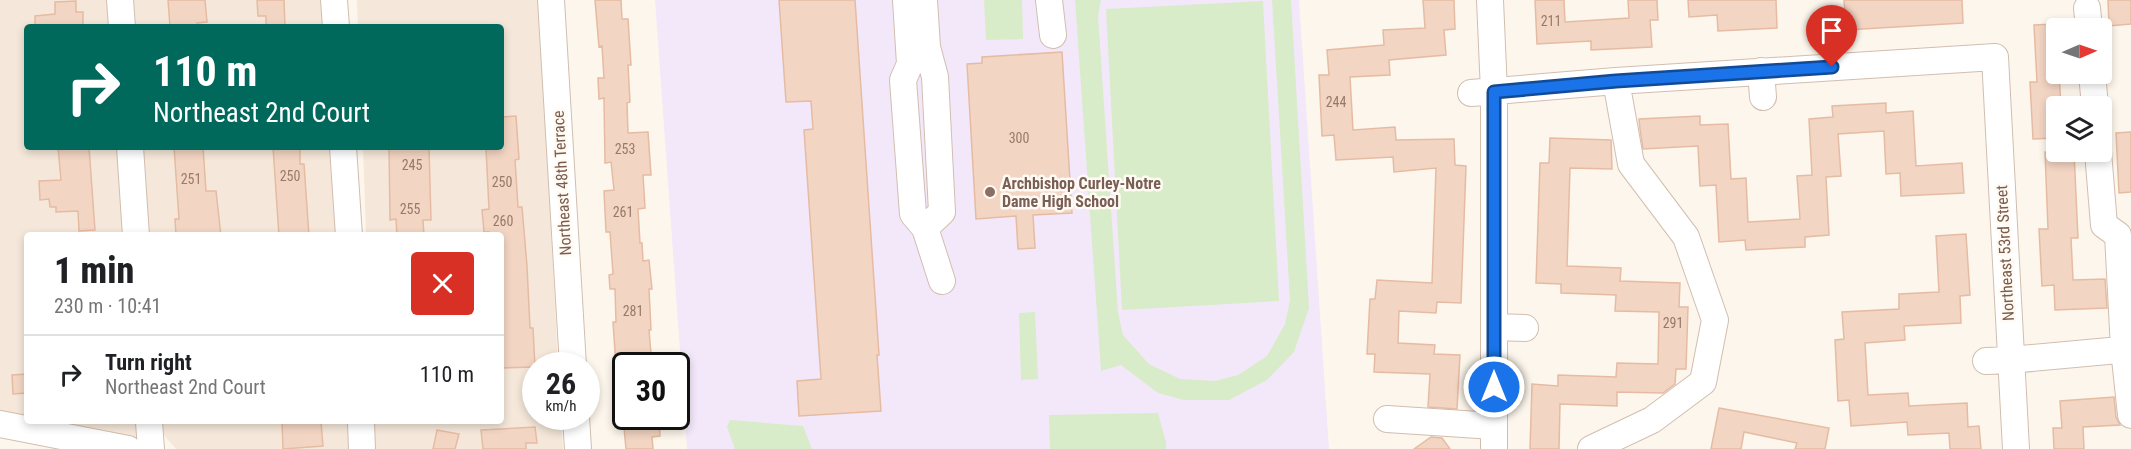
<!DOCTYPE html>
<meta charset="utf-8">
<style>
body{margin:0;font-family:"Roboto Condensed",sans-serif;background:#f6f6f6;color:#202124;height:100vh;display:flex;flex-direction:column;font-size:22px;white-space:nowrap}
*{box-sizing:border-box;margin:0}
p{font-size:20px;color:#757577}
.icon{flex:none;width:33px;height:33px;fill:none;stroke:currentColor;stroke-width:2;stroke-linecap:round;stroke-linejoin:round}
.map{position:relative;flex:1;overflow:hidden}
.panel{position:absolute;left:24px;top:232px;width:480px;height:192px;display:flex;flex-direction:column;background:#fff;border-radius:6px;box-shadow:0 3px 9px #0003}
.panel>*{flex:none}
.top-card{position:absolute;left:24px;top:24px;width:480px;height:126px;border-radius:6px;box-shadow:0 3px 9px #0003;background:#00695c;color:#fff;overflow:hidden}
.needle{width:39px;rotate:88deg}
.tools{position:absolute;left:2046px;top:18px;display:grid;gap:12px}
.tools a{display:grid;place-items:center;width:66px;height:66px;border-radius:6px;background:#fff;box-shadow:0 3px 9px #0003;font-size:30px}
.speed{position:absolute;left:522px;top:352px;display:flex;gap:12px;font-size:30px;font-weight:700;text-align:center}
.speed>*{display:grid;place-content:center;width:78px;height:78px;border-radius:50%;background:#fff;box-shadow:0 3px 9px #0003;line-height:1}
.speed small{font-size:15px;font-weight:400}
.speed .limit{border:3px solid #111;border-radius:9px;background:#fff;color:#111}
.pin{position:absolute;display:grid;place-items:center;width:51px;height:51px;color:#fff;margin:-62px -26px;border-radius:50% 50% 50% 0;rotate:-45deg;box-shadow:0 0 6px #0007}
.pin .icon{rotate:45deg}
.me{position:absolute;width:66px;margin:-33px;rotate:0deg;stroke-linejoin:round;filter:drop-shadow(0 0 4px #0008)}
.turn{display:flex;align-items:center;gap:21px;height:126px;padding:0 30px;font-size:27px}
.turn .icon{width:78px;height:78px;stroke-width:2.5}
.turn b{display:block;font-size:42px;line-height:51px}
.round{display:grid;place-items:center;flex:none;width:63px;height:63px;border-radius:6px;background:#f6f6f6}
.head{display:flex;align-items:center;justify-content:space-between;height:102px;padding:0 30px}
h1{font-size:36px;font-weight:800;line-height:45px}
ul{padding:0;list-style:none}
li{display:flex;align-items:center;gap:18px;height:78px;padding:0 30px;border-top:2px solid #e0e0e0}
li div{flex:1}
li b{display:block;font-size:22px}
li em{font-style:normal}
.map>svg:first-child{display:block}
.residential{fill:#f5e8da}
.education{fill:#f3e8fa}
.green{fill:#d8ecc9}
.building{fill:#f3d5c3;stroke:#e6bba3;stroke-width:1.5}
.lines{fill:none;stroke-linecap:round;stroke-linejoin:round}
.minor-casing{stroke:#d1beb0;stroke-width:28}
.minor{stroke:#fff;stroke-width:26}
.route-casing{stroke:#114b97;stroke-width:15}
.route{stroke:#1a73e8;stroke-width:10}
.education-dot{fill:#8d6e63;stroke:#fffaf3;stroke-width:2}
.labels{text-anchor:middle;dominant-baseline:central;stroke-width:5;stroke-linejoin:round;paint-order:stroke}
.number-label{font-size:14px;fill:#987a6a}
.street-label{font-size:16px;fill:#7a5c4d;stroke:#fffaf3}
.education-label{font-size:16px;font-weight:bold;fill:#785e54;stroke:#fffaf3;text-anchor:start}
</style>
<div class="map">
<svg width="2131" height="449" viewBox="0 0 2131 449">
<rect width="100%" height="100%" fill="#fdf6ec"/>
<path class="residential" d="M0 0H112L114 27H27V147H122L127 235 27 236V419L0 414Z
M134 0H329L330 27H135Z
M357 0H540L558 366H536V417H561L563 449H373L372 422H501V236L366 235 363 147H501V27H358Z
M143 147H337L342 235H149Z
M43 422H139L140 438Z
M161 422H353L355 449H176L162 433Z"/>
<path class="education" d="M655 0H1299L1329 449H687Z"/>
<path class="green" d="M984 0H1022L1023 39 986 40Z
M1075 0H1101L1098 16 1118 312 1123 335 1149 364 1180 379 1215 381 1238 375 1267 356 1285 324 1290 300 1272 0H1291L1309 308 1294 352 1267 380 1229 400H1184L1158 393 1121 365 1101 371Z
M1263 1 1279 301 1122 310 1106 9Z
M1035 312 1038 379 1021 380 1019 313Z
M1158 413 1166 443V449H1050L1049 415Z
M730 420 803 426 812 449H735L727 427Z"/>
<path class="building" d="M168 0H205L207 22 197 23 198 27H170Z
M257 0H284L285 27H266V16H258Z
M595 0H621L622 19H628L631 65H628L630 102 627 103 628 133 648 132 651 175H643L645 208 638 209 640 243H642L643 261 649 260 652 289H649L651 330H649L652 366H616L613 322H616L615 289H610L609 275 613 274 610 232H606L604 191 614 190 611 162 605 163 604 98 599 99 598 78H604L602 46 599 47Z
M779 0H855L879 355H877L881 411 799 416 797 381 821 379 804 130 813 129 811 101 786 102Z
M1423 0H1454L1455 29 1444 30 1446 55 1389 60 1390 75 1350 77 1353 130 1395 127 1396 140 1454 139 1455 165 1466 166 1461 303 1437 302 1436 313 1399 311 1398 343 1435 345 1434 354 1460 355 1457 409 1428 407 1430 374 1374 372 1375 354H1367L1370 299H1375L1377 280 1432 283 1436 168 1394 172 1393 157 1336 160 1334 135 1322 136 1319 75H1329L1327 50 1384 45 1383 30 1425 28Z
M1535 0H1564L1565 22 1629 18 1628 0H1657L1658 20H1650L1652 47 1591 50V41L1537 44Z
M1688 0H1776L1777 28 1718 31 1717 15 1689 17Z
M1844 0H1962L1963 23 1846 30Z
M2108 0H2131V24L2109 26Z
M76 1V12H83V27H35V16L55 14V2Z
M2056 24V74H2059L2061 106H2056V138L2033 139 2030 82H2037L2034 25Z
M1062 52 1072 213 1033 215 1035 248 1018 249 1016 216 976 219 967 64 982 63V57Z
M1886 103V113L1913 111 1916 166 1962 163 1964 193 1901 196 1900 173 1886 174 1884 131 1838 134 1841 176 1826 177 1829 235 1805 237V247L1746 250 1745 240 1719 242 1716 185 1700 186 1698 146 1643 149 1640 129 1639 119 1700 116V125L1728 124 1731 179 1746 178 1748 222 1800 219 1797 176 1812 175 1809 119 1833 117 1832 106Z
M516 116 519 159 515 160 518 207H522L527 266 530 328H533L535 367 501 368V236H490L489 232H484L482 210 489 209 486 149 501 148V117Z
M2131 132V192L2119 193 2116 133Z
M1550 138 1611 140 1612 169 1570 168 1567 266 1621 268 1620 281 1680 283 1679 307H1688L1686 369H1676L1675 384 1663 393 1617 392V406L1560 404 1559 449H1530L1532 384 1558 386V375L1616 377 1617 363 1658 364 1659 312 1615 311 1616 295 1561 293V284L1536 283 1540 163H1549Z
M58 147H89L95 230 79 231 78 211 56 212V207H50L49 199 40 200 39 181 61 180Z
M174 147H203L206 191H216L221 236H176L175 219H179Z
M273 147H300V164H304L309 236H279Z
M389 147H429L431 220H423L424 236H397L396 219 390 220Z
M2045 152H2074L2078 238H2071L2073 280 2105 279 2107 308 2055 310 2054 285 2042 286 2039 229H2048Z
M1966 234 1970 295 1960 296 1961 323 1904 326 1905 340 1865 343 1868 395 1908 393 1909 406 1967 403 1968 427 1979 426 1981 449H1950L1949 433 1908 435 1907 422 1851 426 1849 400 1838 401 1835 340 1844 339 1842 312 1899 309V294L1939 292 1936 236Z
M27 374V393L13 394 12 375Z
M2114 397 2116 417 2120 425 2083 427 2084 449H2054L2053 428H2062L2060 401Z
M1719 408 1829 428 1825 449H1795L1797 443 1744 432 1741 449H1711Z
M623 417H659L660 436 652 437 653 449H626Z
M282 422H321L323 446 283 449Z
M535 427 537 443H526V449H483L481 430Z
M437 430 459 434 455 449H433Z
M1431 437 1442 438 1450 449H1414Z"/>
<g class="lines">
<g class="minor-casing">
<path id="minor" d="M120 0 122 27
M334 0 336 27
M551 0 573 366
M906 0 910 64 903 80 913 214 925 228 942 281
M924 0 927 47 935 77 942 212 925 228
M1049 0 1053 35
M1490 0 1494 92V449
M2087 8 2089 28
M1761 71 1763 97
M2092 74 2095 106
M1471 93 1616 81 1995 57 2016 449
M130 147 136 236
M343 147 349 236
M2098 152 2104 225 2118 235 2124 349 2131 415
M1494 327 1525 328
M1986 361 2010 360 2131 349
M576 417 578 449
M1387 419 1494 426
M149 422 151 449
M361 422 362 449
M0 424 128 449
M1591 449 1652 420 1703 382 1715 320 1686 237 1631 164 1616 81"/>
</g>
<use href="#minor" class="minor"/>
</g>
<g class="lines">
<g class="route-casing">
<path id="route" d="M1494 387V92L1616 81 1832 67"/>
</g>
<use href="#route" class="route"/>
</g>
<circle class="education-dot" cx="990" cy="192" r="6"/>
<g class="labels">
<g class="number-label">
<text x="1551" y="21">211</text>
<text x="1336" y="102">244</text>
<text x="1019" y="138">300</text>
<text x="625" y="149">253</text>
<text x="412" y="165">245</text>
<text x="290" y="176">250</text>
<text x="191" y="179">251</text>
<text x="502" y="182">250</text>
<text x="410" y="209">255</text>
<text x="623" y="212">261</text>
<text x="503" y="221">260</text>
<text x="633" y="311">281</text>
<text x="1673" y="323">291</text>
</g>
<g class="street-label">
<text transform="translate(562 183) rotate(-93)">Northeast 48th Terrace</text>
<text transform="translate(2005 253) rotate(-93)">Northeast 53rd Street</text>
</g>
<g class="education-label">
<text x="1002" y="183">Archbishop Curley-Notre<tspan x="1002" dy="18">Dame High School</tspan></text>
</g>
</g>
</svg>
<div class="tools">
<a><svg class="needle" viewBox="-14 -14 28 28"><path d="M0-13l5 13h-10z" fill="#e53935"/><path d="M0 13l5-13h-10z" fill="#757577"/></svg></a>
<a><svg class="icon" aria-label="layers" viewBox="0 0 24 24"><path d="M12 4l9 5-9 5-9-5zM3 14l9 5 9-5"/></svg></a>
</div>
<div class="speed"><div>26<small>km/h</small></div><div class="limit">30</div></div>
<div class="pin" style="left:1832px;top:67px;background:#d93025"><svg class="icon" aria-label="arrive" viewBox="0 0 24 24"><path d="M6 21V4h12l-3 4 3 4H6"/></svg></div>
<svg class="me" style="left:1494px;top:387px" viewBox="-20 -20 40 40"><circle r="17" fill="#1a73e8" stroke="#fff" stroke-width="3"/><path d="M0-11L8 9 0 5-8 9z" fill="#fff"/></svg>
<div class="top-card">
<div class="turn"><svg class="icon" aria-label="right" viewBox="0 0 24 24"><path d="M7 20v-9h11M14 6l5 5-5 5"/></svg><div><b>110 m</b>Northeast 2nd Court</div></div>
</div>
<section class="panel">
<div class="head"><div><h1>1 min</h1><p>230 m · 10:41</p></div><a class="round" style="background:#d93025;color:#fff"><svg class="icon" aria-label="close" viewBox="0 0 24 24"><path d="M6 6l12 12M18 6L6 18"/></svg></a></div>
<ul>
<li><svg class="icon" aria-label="right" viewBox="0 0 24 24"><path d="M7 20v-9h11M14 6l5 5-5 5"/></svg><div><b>Turn right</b><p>Northeast 2nd Court</p></div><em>110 m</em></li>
</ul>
</section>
</div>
